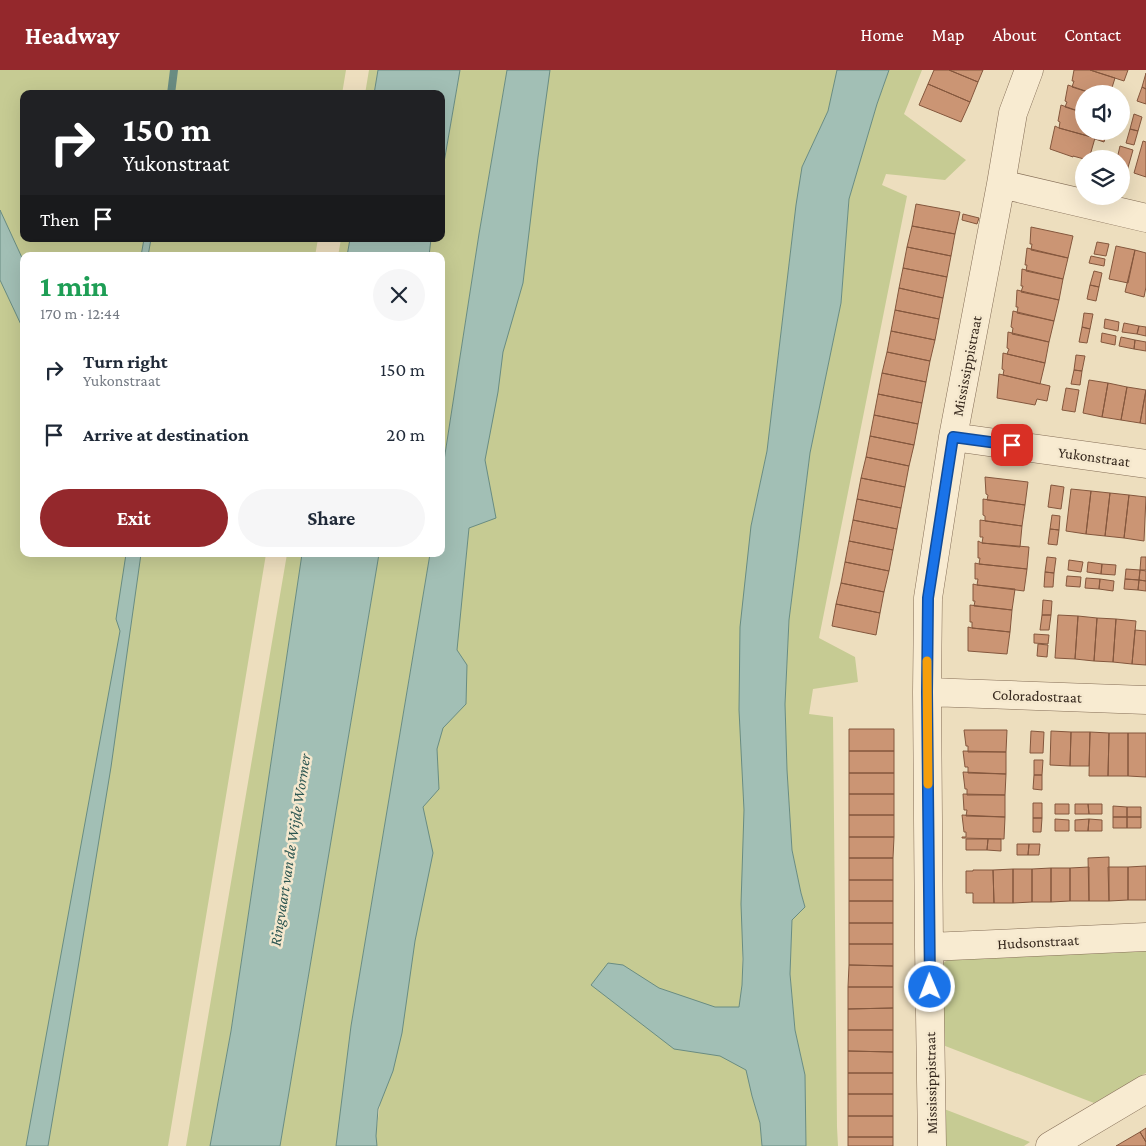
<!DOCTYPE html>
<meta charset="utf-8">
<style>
body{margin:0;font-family:"Crimson Pro",serif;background:#f6f6f7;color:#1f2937;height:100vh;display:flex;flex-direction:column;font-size:19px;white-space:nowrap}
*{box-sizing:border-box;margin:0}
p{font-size:16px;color:#747a83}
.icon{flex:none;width:28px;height:28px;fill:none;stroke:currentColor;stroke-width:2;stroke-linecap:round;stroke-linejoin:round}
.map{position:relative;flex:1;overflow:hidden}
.drawer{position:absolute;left:20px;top:182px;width:425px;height:305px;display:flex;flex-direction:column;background:#fff;border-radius:10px;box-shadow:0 5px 20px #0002}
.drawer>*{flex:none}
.hud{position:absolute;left:20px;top:20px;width:425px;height:152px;border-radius:10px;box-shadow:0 5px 20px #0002;background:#202124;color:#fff;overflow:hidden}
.buttons{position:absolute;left:1075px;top:15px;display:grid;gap:10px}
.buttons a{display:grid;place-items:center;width:55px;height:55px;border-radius:50%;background:#fff;box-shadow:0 5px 20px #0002;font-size:25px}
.pin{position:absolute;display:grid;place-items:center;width:42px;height:42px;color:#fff;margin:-21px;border-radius:10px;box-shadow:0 2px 8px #0006}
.me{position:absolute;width:55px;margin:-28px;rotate:359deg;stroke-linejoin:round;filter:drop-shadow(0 0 4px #0008)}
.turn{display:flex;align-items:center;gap:18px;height:105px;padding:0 20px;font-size:22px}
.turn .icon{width:65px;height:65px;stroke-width:2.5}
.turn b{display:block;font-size:35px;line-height:42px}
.then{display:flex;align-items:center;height:48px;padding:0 20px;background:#0003;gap:10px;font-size:19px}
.round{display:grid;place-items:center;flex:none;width:52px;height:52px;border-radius:26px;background:#f6f6f7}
.head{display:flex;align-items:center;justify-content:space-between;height:85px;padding:0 20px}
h1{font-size:30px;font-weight:700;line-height:38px;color:#1e9e55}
.primary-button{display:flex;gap:10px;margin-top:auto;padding:10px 20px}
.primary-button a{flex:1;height:58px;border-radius:30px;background:#94282c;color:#fff;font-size:20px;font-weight:700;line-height:58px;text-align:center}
.primary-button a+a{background:#f6f6f7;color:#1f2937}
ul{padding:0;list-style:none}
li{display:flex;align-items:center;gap:15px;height:65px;padding:0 20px}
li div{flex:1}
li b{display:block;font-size:19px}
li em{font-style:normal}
header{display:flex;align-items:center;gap:30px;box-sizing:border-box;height:70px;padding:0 25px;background:#94282c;color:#fff}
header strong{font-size:24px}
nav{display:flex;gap:28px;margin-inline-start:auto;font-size:18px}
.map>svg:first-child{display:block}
.green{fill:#c6cb93}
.water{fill:#a2bfb5;stroke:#698c82}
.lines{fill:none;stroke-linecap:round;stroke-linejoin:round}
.stream{stroke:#698c82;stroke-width:8}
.building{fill:#cb9574;stroke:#84573d}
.minor-casing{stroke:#856e57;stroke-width:29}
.minor{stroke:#f8ebd1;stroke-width:28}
.route-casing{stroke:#114b97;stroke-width:12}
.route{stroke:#1a73e8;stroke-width:9}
.slow{stroke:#f59e0b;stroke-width:9}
.labels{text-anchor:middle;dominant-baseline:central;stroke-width:5;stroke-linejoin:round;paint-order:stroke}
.street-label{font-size:15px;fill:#35271c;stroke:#f5e8ce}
.water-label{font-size:16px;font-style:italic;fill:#2b5550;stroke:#f5e8ce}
</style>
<header>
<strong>Headway</strong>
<nav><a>Home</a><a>Map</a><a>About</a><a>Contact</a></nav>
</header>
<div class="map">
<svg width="1146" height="1076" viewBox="0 0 1146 1076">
<rect width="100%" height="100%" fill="#eddebe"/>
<path class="green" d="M0 0H346L342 24H24V169H318L315 186H24V484H266L168 1076H0Z
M369 0H378L374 24H365Z
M460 0H507L479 164 441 410V186H429L431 169H441V110Z
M546 0H838L828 41 802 97 792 169 767 381 751 456 742 915 739 937 747 1000 752 1026 760 1053 762 1076H374L423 737 463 516 469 457Z
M889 0H922L904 44 966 90 945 110 886 104 882 115 907 126 819 568 855 587 858 612 813 619 809 644 833 647 837 1057 838 1076H806L805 1005 795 960 790 904 792 850 805 837 801 823 792 780 787 700 785 634 789 550 810 383 841 233 849 129 877 34Z
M341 169H350L347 186H338Z
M287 484H302L231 961 210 1076H186Z
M379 484H430L351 956 338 1062 336 1076H280Z
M1146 877V1003L1094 1033 940 974V896L952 886Z
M939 1037 1030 1072 1024 1076H940Z"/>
<path class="water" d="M378 0H460L441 110V24H374Z
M507 0H550L538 87 523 213 503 282 498 322 485 390 496 448 469 458 457 580 467 595 466 634 443 658 437 679 439 719 423 737 433 783 415 871 402 963 393 1001 378 1039 376 1066 377 1076H336L351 956 430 484H441V410L479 164Z
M837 0H889L877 34 849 129 841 233 810 383 789 550 785 634 787 700 792 780 801 823 805 837 792 850 790 904 795 960 805 1005 806 1076H762L760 1053 752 1026 746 1000 720 986 674 979 591 915 608 893 623 895 659 918 715 937H739L742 915 743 889 741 834 744 740 739 640 740 557 751 456 767 381 796 135 802 97 828 41Z
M0 140 24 192V261L0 210Z
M144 169H151L148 186H141Z
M350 169H431L429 186H347Z
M126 484H141L111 697 74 922 48 1076H26L120 561 116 549Z
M302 484H379L280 1076H210L231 961Z"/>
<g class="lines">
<path class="stream" d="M171 24 174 0"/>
</g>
<path class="building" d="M934 0H949L978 12 970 32 928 14Z
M949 0H983L978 12Z
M1074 0H1090L1115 8 1110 24H1094L1072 17 1074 11H1072Z
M1090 0H1128L1124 11Z
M1146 3V19L1142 17Z
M928 14 970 32 961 52 919 35Z
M1068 15 1094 24H1084V43L1065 37 1067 32 1065 31Z
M1142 17 1146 19V34L1137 31Z
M1061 35 1084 43V61H1107L1104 72 1095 69V68L1059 58 1060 52 1058 51Z
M1134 44 1142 47 1138 61 1130 59Z
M1055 56 1059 58 1095 68 1089 89H1084L1073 86V87L1050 79Z
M1130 59 1138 61 1134 75 1126 73Z
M1143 71 1146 72V107L1134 103Z
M1120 76 1133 80 1127 101 1121 100V89H1117Z
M916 134 960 142 955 164 912 156Z
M963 144 979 148 977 154 962 150Z
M912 156 955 164 951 186 907 177Z
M1031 157 1073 166 1068 188 1031 180 1032 174H1030Z
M1097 172 1109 174 1106 186 1094 184Z
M1116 176 1135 180 1128 213 1109 209Z
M907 177 951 186 947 207 903 198Z
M1027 178 1068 188 1063 209 1026 201 1027 195H1025Z
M1135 180 1146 183V217L1144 227 1125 222Z
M1091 186 1105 189 1104 196 1089 193Z
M903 198 947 207 943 228 899 218Z
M1022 199 1063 209 1059 230 1021 222 1023 216H1021Z
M1094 201 1102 203 1099 217 1090 215Z
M1090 215 1099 217 1096 231 1087 229Z
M899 218 943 228 939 249 895 240Z
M1017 220 1059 230 1054 251 1017 243 1018 237H1016Z
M895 240 939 249 935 270 891 261Z
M1013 241 1054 251 1049 272 1012 264 1013 258 1011 257Z
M1084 243 1093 244 1090 259 1082 257Z
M1105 249 1119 252 1118 261 1104 258Z
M1124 253 1139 256 1137 264 1122 262Z
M1139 256 1146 257V266L1137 264Z
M1082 257 1090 259 1087 273 1079 272Z
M891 261 935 270 930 291 887 282Z
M1008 262 1049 272 1045 293 1007 284 1009 279 1007 278Z
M1102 263 1116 266 1115 275 1101 272Z
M1121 267 1135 270 1134 279 1119 276Z
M1135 270 1146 272V281L1134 279Z
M887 282 930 291 926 312 882 303Z
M1003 283 1045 293 1040 314 1003 305 1004 300 1002 299Z
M1076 285 1085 286 1082 301 1074 300Z
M1074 300 1082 301 1080 315 1071 314Z
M882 303 926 312 922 333 878 324Z
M999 304 1050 316 1047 331 1037 329 1035 335 997 328Z
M1089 310 1108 313 1102 347 1083 343Z
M1108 313 1127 317 1121 350 1102 347Z
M1127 317 1146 320 1140 353 1121 350Z
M1066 318 1079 320 1075 342 1062 340Z
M1146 320V354L1140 353Z
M878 324 922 333 918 354 874 345Z
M874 345 918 354 914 375 870 366Z
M870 366 914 375 909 396 866 387Z
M866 387 909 396 905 417 861 408Z
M985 407 1028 412 1025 435 987 430 988 425 986 424Z
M861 408 905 417 901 438 857 429Z
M1051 415 1064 417 1061 439 1048 437Z
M1071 419 1091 421 1086 464 1066 461Z
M1091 421 1110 423 1105 466 1086 464Z
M1110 423 1129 425 1124 468 1105 466Z
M1129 425 1146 427 1144 471 1124 468Z
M857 429 901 438 897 459 853 450Z
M983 429 1025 435 1022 456 985 451V446L983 445Z
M1052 445 1060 446 1059 460 1050 459Z
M853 450 897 459 893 480 849 471Z
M980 450 1022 456 1020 477 982 473 983 467H980Z
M1050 459 1059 460 1057 475 1048 474Z
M849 471 893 480 889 501 845 492Z
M978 471 982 473 1029 477 1027 499 979 494 980 488H978Z
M1047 487 1056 488 1054 503 1045 502Z
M1141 487H1146V500H1140Z
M1069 490 1083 492 1081 502 1068 500Z
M845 492 889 501 884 522 841 513Z
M1088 492 1102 494 1101 504 1087 502Z
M975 493 979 494 1027 499 1024 521 977 515 978 509H975Z
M1102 494 1116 495 1115 505 1101 504Z
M1126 499 1140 500 1139 510 1125 509Z
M1140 500 1146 501V511L1139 510Z
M1045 502 1054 503 1053 517H1044Z
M1067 506 1081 507 1080 517 1066 516Z
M1086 508 1100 509 1099 519 1085 518Z
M1100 509 1114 511 1113 521 1099 519Z
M1125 509 1139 510 1138 520 1124 519Z
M1139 510 1146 511V521L1138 520Z
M841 513 884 522 880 543 836 534Z
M973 514 977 515 1015 519 1012 540 974 536 975 531H973Z
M1043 530 1052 531 1051 545H1042Z
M836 534 880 543 876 565 832 556Z
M970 535 1012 540 1010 562 972 558V552H970Z
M1042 545H1051L1049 560H1040Z
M1058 545 1078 546 1075 589 1055 588Z
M1078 546 1097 548 1094 591 1075 589Z
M1097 548 1116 549 1113 592 1094 591Z
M1116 549 1136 551 1132 594 1113 592Z
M968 557 972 558 1010 562 1007 584 968 581Z
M1135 560 1146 561V595L1132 594Z
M1034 564 1049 565 1048 574 1034 573Z
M1038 574 1048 575 1047 587 1037 586Z
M849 659H894V681H849Z
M964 660H1007L1006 682H968V676H966Z
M1031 661 1044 662 1043 683H1030Z
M1051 661 1071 662 1070 696 1050 695Z
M1071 662H1090L1089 696H1070Z
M1090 662 1109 663 1108 706H1089Z
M1109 663H1128V706H1108Z
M1128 663H1146V707L1128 706Z
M849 681H894V703H849Z
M963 681 1006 682V704L968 703V697H965Z
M1034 690H1043L1042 705H1034Z
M963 702 1006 704 1005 725H967V719H965Z
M849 703H894V724H849Z
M1034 705H1042V720L1033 719Z
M849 724H894V745H849Z
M963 724 1005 725V747L966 746 967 740H964Z
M1033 733H1042V748H1033Z
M1055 734H1069V744H1055Z
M1075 734H1088L1089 744H1075Z
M1088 734H1102V744H1089Z
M1113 736 1127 737V747H1113Z
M1127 737H1141V747H1127Z
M849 745H894V767H849Z
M962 745 1005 747 1004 769 962 768V767H966V762H964Z
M1113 747H1127V758H1113Z
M1127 747H1141V758H1127Z
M1033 748H1042L1041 762H1033Z
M1055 749 1069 750V761H1055Z
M1089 749 1088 761H1075V750Z
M1089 749 1102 750V761H1088Z
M849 767H894L893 788H849Z
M966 769H988L987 780H966Z
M988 769H1001V781L987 780Z
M1017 774H1029L1028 785H1017Z
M1029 774H1040L1039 785H1028Z
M1109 787V831H1089L1088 788Z
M849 788H893V810H849Z
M1146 796V830H1128V797Z
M1089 797V831H1070V798Z
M1108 797H1128V830L1109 831Z
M1051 798V832H1032V799Z
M1051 798H1070V831L1051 832Z
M1013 799H1032V832L1013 833Z
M1013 799V833H994L993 800Z
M973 800H993L994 833H973V823H966V801H973Z
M849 810H893V831H849Z
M849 831H893V853H849Z
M849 853H893V874H849Z
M849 874H893V896L849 895Z
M849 895 893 896V917H848Z
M848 917H893V938L848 939Z
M893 938V960H848V939Z
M848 960H893V982L848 981Z
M848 981 893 982V1003H848Z
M848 1003H893V1024H848Z
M848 1024H893V1046H848Z
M848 1046H893V1067H848Z
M1146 1058V1072L1140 1062Z
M1140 1062 1146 1072V1076H1116Z
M848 1067H893V1076H848Z"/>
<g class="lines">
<g class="minor-casing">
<path id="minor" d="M1001 114 1146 148
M953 367 1146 394
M927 622 1146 630
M929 877 1146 867
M932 1076 929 877 927 622 928 528 953 367 1001 114 1013 43 1029 0
M1050 1076 1146 1019"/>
</g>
<use href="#minor" class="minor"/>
</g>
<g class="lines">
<g class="route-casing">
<path id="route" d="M930 917 927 622 928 528 953 367 1012 375"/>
</g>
<use href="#route" class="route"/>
<path class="slow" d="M927 591 928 714"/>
</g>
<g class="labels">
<g class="street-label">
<text transform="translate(967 296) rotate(-79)">Mississippistraat</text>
<text transform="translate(1094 387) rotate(8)">Yukonstraat</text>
<text transform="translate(1037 626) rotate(2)">Coloradostraat</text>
<text transform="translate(1038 872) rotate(-3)">Hudsonstraat</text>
<text transform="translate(931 1013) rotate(-91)">Mississippistraat</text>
</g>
<g class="water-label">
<text transform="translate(290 780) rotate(-81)">Ringvaart van de Wijde Wormer</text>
</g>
</g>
</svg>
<div class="buttons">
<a><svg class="icon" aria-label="sound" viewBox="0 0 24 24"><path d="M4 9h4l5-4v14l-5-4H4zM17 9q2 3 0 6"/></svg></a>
<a><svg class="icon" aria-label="layers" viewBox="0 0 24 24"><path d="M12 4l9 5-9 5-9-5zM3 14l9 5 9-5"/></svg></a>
</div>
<div class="pin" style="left:1012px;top:375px;background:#d93025"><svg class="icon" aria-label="arrive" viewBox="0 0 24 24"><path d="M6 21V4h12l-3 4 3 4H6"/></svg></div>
<svg class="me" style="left:930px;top:917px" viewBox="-20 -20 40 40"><circle r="17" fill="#1a73e8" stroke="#fff" stroke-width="3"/><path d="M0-11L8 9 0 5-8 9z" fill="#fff"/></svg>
<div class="hud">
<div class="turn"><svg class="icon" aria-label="right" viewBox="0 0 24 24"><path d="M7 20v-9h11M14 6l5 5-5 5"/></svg><div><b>150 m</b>Yukonstraat</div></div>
<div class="then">Then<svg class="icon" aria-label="arrive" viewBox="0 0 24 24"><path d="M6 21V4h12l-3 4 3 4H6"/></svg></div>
</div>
<section class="drawer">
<div class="head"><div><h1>1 min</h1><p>170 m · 12:44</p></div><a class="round"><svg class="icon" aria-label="close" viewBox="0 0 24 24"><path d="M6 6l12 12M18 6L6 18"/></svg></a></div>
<ul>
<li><svg class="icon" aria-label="right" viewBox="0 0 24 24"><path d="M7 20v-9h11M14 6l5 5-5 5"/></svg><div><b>Turn right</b><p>Yukonstraat</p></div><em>150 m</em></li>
<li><svg class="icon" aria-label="arrive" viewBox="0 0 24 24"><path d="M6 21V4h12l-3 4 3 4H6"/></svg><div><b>Arrive at destination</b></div><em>20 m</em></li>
</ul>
<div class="primary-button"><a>Exit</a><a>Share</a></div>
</section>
</div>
